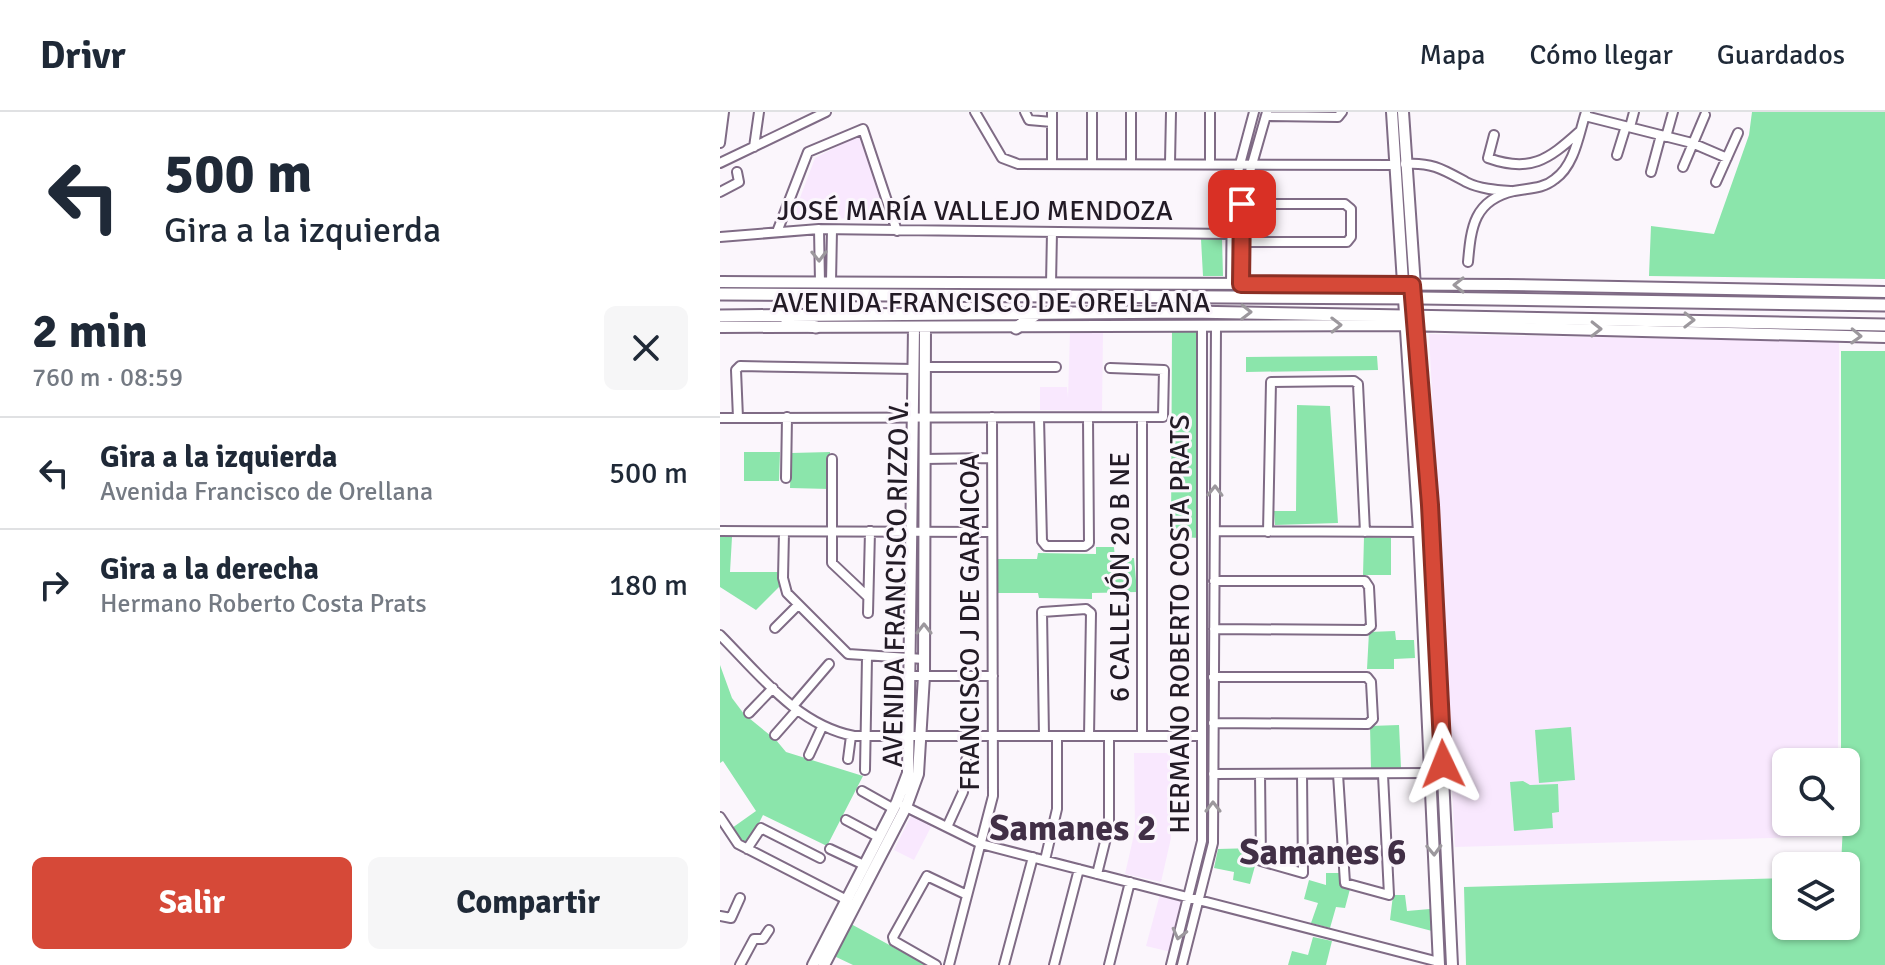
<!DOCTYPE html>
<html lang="es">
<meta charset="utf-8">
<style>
body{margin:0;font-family:Signika,sans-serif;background:#f6f6f7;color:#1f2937;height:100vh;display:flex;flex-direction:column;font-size:30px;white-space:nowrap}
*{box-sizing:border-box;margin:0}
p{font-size:26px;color:#747a83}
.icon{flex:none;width:44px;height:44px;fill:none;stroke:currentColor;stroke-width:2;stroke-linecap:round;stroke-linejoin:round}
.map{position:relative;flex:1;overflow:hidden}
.panel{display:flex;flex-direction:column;background:#fff;width:720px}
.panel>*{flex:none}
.banner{background:#fff;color:#1f2937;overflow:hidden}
.buttons{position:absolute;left:1052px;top:636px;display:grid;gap:16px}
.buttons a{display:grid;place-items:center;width:88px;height:88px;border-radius:12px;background:#fff;box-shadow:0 2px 6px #0004;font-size:40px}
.pin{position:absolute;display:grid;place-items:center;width:68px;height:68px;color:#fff;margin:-34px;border-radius:16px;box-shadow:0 4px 12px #0006}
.me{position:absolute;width:88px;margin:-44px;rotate:358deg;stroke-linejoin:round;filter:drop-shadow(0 0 6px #0008)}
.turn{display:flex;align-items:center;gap:28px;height:168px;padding:0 32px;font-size:36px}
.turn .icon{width:104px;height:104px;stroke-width:2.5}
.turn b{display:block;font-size:56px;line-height:68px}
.round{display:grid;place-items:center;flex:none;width:84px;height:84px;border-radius:12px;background:#f6f6f7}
.overview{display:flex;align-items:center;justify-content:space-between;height:136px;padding:0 32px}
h1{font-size:48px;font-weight:700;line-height:60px}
.button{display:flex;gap:16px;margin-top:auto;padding:16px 32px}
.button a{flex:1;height:92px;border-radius:12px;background:#d64938;color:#fff;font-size:32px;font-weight:700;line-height:92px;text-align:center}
.button a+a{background:#f6f6f7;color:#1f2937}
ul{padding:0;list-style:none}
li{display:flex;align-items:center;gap:24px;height:112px;padding:0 32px;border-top:2px solid #e0e1e3}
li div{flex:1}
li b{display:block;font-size:30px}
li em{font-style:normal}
header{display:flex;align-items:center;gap:48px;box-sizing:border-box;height:112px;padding:0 40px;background:#fff;border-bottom:2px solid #e0e1e3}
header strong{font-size:38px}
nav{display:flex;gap:44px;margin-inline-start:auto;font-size:28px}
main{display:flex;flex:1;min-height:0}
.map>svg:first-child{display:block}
.built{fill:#f9e8fe}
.green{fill:#8be5ab}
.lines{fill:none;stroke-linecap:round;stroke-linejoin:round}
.minor-casing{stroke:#7f6b85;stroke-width:12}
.major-casing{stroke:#7f6b85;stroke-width:14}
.highway-casing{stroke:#7f6b85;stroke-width:15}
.minor{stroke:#fff;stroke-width:8}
.major{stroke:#fff;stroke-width:10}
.highway{stroke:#fff;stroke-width:11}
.oneway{stroke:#9c989d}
.route-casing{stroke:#8b2f24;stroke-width:20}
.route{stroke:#d64938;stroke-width:14}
.labels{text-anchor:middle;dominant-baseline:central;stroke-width:6;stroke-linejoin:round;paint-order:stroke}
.street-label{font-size:28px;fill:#231b26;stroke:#fbf6fc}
.district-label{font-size:36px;font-weight:bold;fill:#412f46;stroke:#fbf6fc}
</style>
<header>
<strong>Drivr</strong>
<nav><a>Mapa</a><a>Cómo llegar</a><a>Guardados</a></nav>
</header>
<main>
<section class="panel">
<div class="banner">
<div class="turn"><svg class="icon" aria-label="left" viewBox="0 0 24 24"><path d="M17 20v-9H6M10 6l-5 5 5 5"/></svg><div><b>500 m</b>Gira a la izquierda</div></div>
</div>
<div class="overview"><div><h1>2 min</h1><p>760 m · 08:59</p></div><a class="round"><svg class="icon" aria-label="close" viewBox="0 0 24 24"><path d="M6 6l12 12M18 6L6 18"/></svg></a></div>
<ul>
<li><svg class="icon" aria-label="left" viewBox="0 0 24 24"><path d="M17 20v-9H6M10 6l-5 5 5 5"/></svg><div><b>Gira a la izquierda</b><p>Avenida Francisco de Orellana</p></div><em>500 m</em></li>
<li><svg class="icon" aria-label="right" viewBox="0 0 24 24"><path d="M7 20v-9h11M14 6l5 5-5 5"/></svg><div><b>Gira a la derecha</b><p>Hermano Roberto Costa Prats</p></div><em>180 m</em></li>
</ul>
<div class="button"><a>Salir</a><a>Compartir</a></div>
</section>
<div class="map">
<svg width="1165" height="853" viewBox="0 0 1165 853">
<rect width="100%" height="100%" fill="#fbf6fc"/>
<path class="built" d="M139 23 166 106 72 107 95 46Z
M350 220H383L382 299 320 298V275H347L348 286Z
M709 222 1119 230 1118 650H1066V710H1117V724L735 735Z
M414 641H450L451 726 441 770 405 762 415 718Z
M192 702 212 713 194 748 174 738Z
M440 782 465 788 451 840 426 834Z"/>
<path class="green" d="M1032 0H1165V167L929 164 931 114 994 122 1029 23Z
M502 126 503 164H483L481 127Z
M452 215H482L483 426 451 425Z
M1121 239H1165V853H746L744 775 1066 766V814H1126V754H1121L1126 650H1121Z
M657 244 658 258 526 260V245Z
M577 293 610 294 618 411 555 413 554 399H576Z
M24 340H60L59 369H24Z
M110 340 109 377 70 376 71 341Z
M0 424 12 425 10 460H59L60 474 36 498 0 475Z
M644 425 671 426V463H643Z
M376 435H394L395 447 414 446 417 480 372 481V487L319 486 318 481H277V447H317L318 441 376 442Z
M675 519 676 528H694L695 546 674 547V557H647L649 520Z
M0 553 12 586 24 602 56 628 66 640 143 664 107 734 43 703 29 731 20 728 12 716 36 699 3 649 0 651Z
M679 613 681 656H651L650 614Z
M851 615 855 668 819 671 815 618Z
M803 669 810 673 838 672 839 700 832 701 833 716 794 719 790 670Z
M535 736V754L530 772 513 768 514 760 494 756 498 737Z
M606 761H621V775L630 777 625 796 616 795 610 816 591 811 598 791 584 787 589 768 606 773Z
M673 783H685L687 799 710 797 712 819 670 808Z
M131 812 206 853H133L114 844Z
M593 825 612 829 606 853H568L572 839 588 843Z"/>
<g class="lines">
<g class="minor-casing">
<path id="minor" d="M255 0 282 46 298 52 675 53
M305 0 309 8 332 10
M372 0V50
M411 0V50
M546 4 618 5 622 0
M865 4 972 31 1007 46
M910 15 914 0
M774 23 768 46C810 61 828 48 859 20
M946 25 953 0
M0 31 4 0
M34 35 39 0
M897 43 906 14
M332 50V0
M0 51 106 0
M450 51 451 0
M490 51V0
M685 52C712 50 724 58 746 70 760 77 776 78 791 79
M963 55 985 3
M931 60 941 23
M996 70 1018 21
M0 80 19 70 17 60
M99 117 100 170
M57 120 88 40 143 17 177 119
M0 125 99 117 511 122
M521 130H627L631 125V97L625 92H522
M748 150C751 115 754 88 794 79 809 76 823 77 835 67 855 53 859 21 866 0
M111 170 112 118
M331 172 332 120
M511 172 512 82 534 0
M521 172 523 84 547 0
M204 255H336
M0 306 443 305 444 258 390 256
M18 306 16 258 20 254 194 257
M319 306 322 429 326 434H365L369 431 368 306
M422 306V624
M112 347V451L148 485
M204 347 272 346
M66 366 67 305
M0 419 272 420
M495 419 699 420
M64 420 63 466 67 481 128 542 204 547
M548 420 551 270 634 269 638 272 645 420
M148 501 150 419
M55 516 78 493
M494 517 646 518 651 514 649 475 645 469H494
M0 523C39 562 77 613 134 624H482
M192 564H273
M73 594 109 552
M29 601 53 576
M493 611 648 612 653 607 651 570 647 565H493
M55 623 77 598
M324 624 322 500 366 497 371 501 369 624
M89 643 102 615
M128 647 131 624
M145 658 147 545
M493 662 712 661
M540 662 541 749 583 761 582 662
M618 662 625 771 669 783 663 663
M142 679 174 697
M184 694 261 732 719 850
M0 705 18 732 127 788
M126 708 158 725
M227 715 243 680 246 648
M27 737 41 716 100 746
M110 737 144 753
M325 748 337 697V624
M377 762 389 714V624
M0 804 11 806 20 786
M20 853 34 827H43L49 818
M216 853 174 829 173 825 207 764 247 783
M229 853 273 684 272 305
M284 853 313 745
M334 853 359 757
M389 853 410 770
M451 853 482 729V215
M462 853 493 731 496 215"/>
</g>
<g class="major-casing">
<path id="major" d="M672 0 699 420 719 853
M683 0 710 393 732 853
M0 170 786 173 1165 180
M0 215 685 213 1165 225
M93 853 177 690 188 661 194 215
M104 853 186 695 198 662 204 564 205 215"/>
</g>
<g class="highway-casing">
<path id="highway" d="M0 182 700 186 1165 193
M0 204 469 200 1165 213
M67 209 96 215
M296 216 315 203"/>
</g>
<use href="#minor" class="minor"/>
<use href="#major" class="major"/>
<use href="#highway" class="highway"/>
</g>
<defs><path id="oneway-chevron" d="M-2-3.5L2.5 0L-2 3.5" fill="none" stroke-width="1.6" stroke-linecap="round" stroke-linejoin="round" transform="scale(2)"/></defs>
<g class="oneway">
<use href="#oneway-chevron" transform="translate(99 144) rotate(89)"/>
<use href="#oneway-chevron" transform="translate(739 173) rotate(-180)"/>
<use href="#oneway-chevron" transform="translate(526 200) rotate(1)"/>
<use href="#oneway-chevron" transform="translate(969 208) rotate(1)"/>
<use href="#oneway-chevron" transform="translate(616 213) rotate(-1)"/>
<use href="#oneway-chevron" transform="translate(876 217) rotate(1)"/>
<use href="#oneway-chevron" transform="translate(1136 224) rotate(2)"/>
<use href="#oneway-chevron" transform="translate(495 379) rotate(-89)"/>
<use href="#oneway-chevron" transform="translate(204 517) rotate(-90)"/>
<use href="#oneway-chevron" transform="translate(493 695) rotate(-90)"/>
<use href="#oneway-chevron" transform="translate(714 738) rotate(88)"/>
<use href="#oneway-chevron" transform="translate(459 822) rotate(104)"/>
</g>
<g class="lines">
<g class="route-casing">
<path id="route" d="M522 92 521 172 692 173 710 393 723 652"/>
</g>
<use href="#route" class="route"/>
</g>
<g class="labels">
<g class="street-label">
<text x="255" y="99">JOSÉ MARÍA VALLEJO MENDOZA</text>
<text x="271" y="191">AVENIDA FRANCISCO DE ORELLANA</text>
<text transform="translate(400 465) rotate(-90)">6 CALLEJÓN 20 B NE</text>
<text transform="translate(176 472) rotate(-89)">AVENIDA FRANCISCO RIZZO V.</text>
<text transform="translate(250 510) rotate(-90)">FRANCISCO J DE GARAICOA</text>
<text transform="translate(460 512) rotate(-90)">HERMANO ROBERTO COSTA PRATS</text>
</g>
<g class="district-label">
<text x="353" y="716">Samanes 2</text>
<text x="603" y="740">Samanes 6</text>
</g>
</g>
</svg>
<div class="buttons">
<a><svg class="icon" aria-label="search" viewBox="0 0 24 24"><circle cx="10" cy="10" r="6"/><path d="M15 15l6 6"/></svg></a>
<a><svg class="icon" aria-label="layers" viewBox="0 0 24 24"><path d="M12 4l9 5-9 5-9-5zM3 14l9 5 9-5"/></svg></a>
</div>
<div class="pin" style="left:522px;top:92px;background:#d93025"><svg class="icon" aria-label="arrive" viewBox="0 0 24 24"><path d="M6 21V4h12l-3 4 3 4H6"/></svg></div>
<svg class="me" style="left:723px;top:652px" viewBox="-20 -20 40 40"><path d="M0-17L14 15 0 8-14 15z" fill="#d64938" stroke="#fff" stroke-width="4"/></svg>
</div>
</main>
